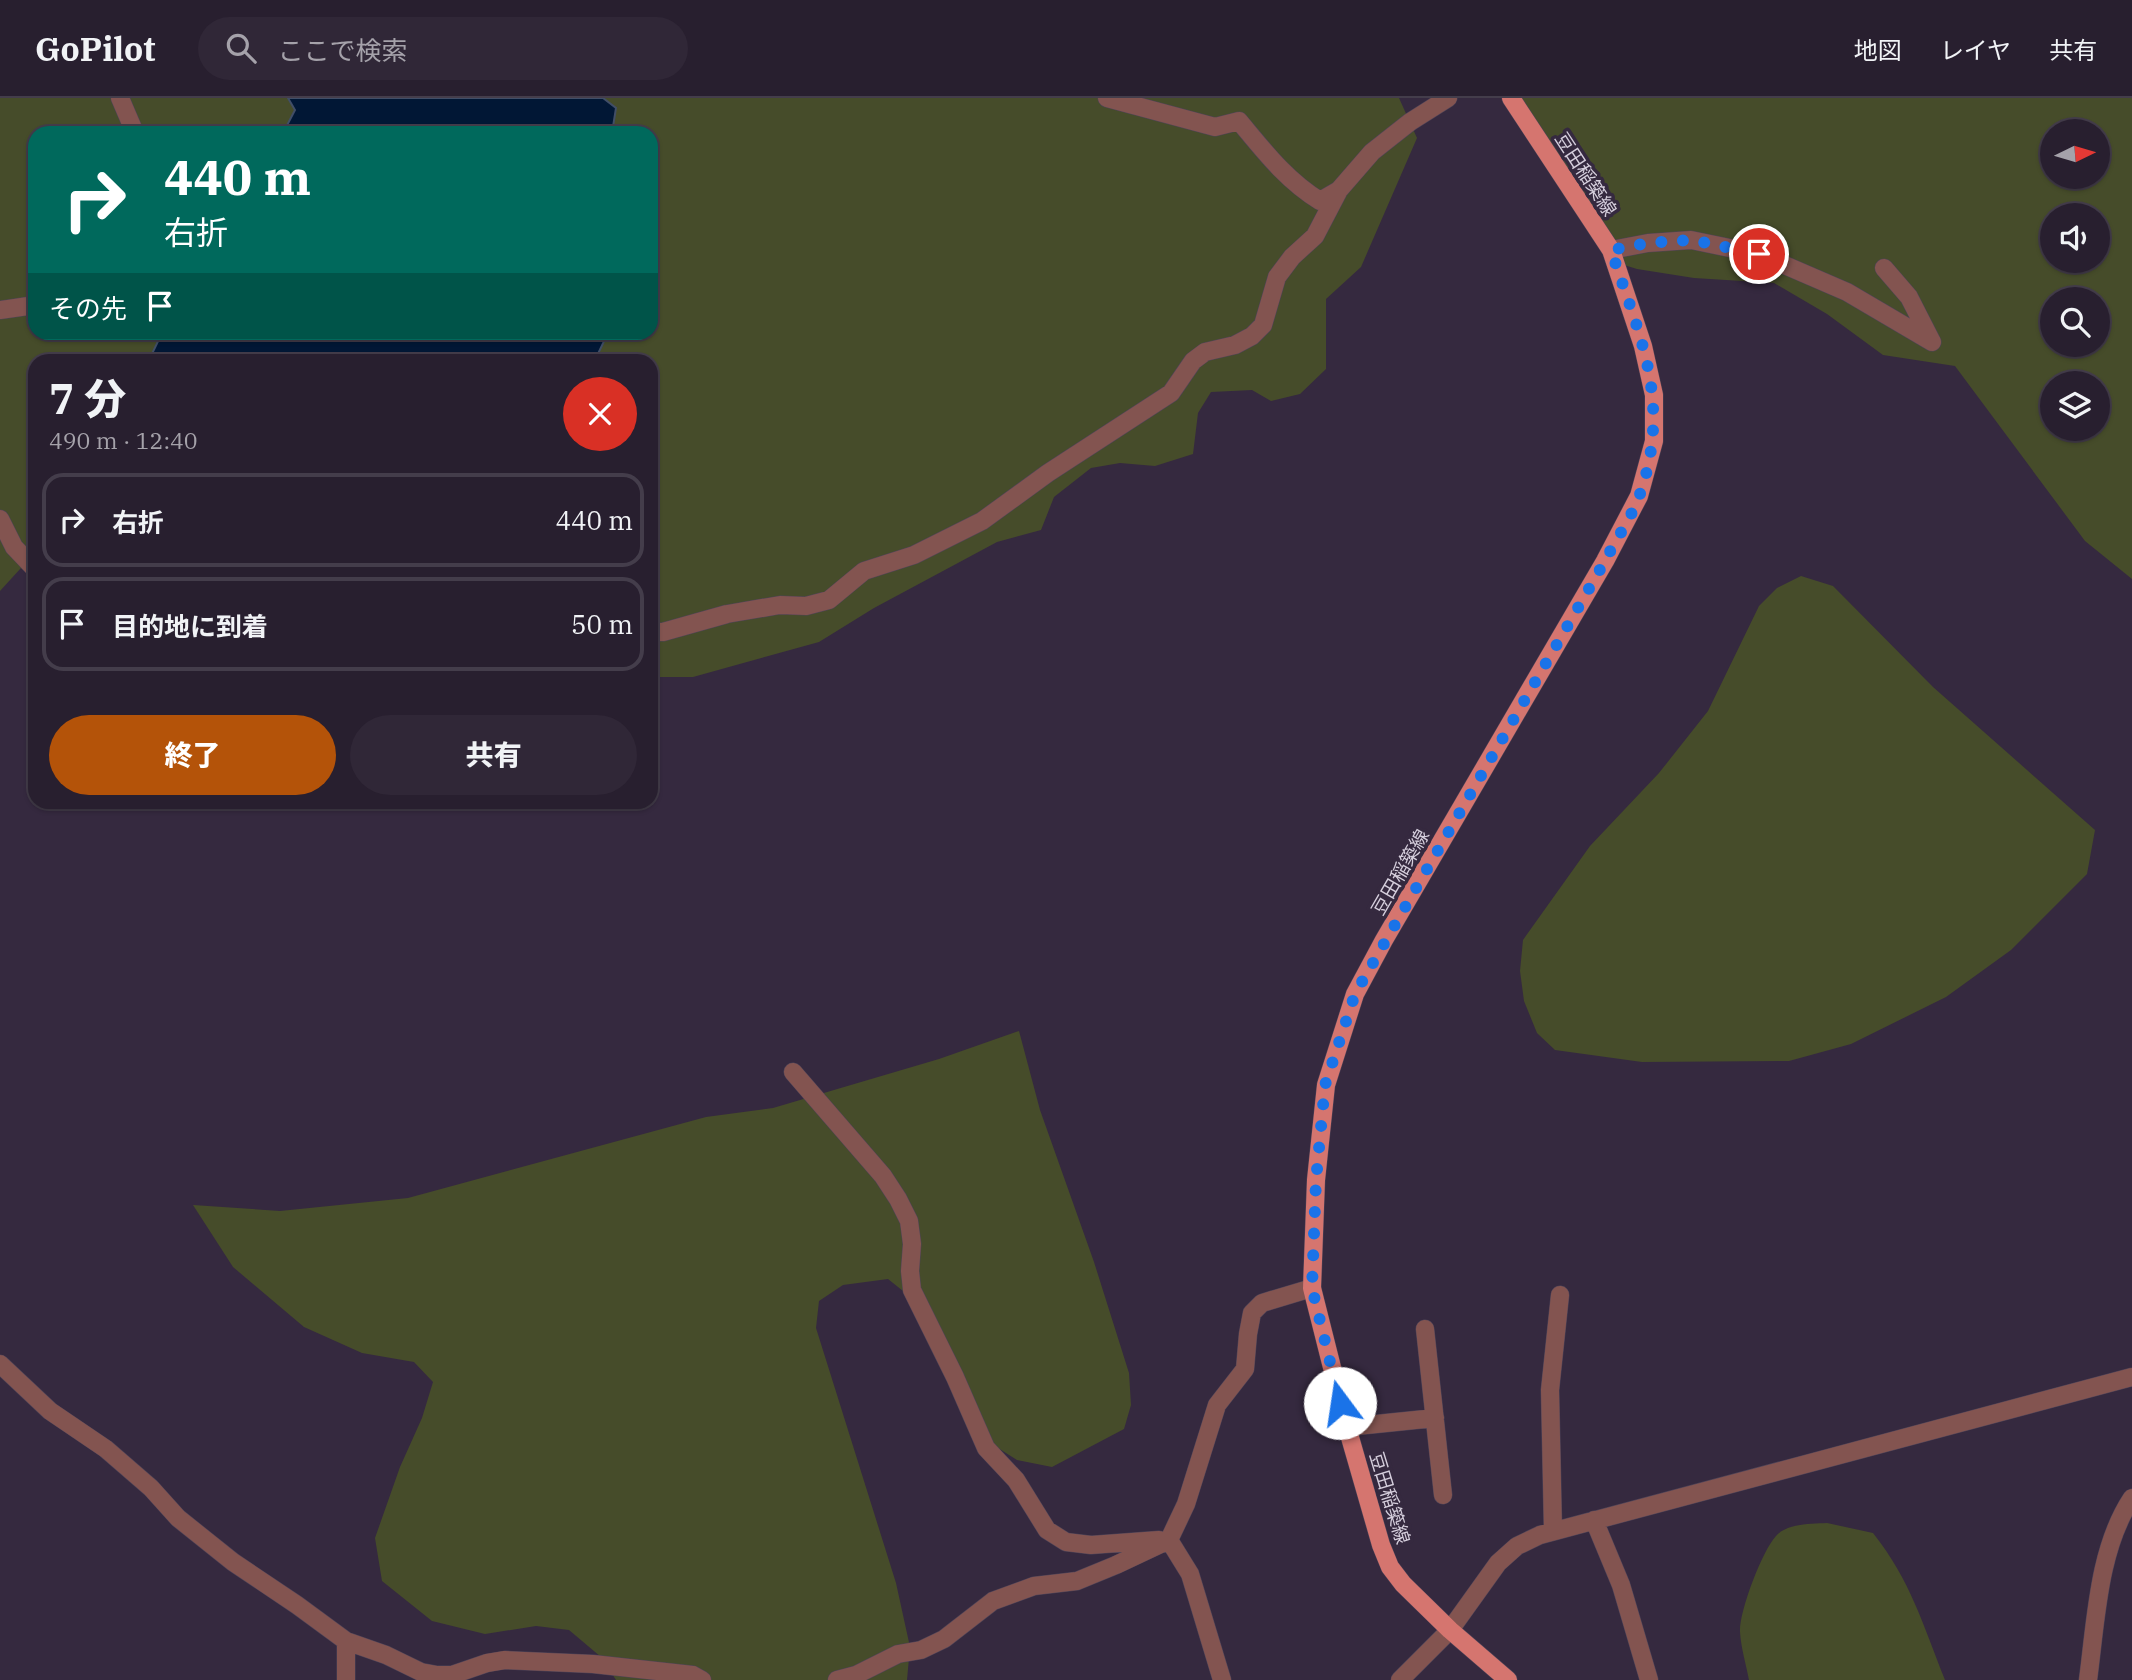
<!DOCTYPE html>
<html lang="ja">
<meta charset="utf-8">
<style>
body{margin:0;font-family:"IBM Plex Serif","Noto Sans JP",serif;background:#302737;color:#f1f3f6;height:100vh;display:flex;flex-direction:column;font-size:26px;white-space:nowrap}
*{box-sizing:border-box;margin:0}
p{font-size:23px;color:#a5a2aa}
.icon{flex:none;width:38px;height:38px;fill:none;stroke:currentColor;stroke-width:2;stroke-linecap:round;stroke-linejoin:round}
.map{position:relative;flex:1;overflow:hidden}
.details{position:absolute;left:28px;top:256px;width:630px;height:455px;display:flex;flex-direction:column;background:#281f2f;border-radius:21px;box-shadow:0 2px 5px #0004,0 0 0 2px #443d4b}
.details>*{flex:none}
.guide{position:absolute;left:28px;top:28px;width:630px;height:214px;border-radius:21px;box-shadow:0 2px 5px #0004,0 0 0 2px #443d4b;background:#00695c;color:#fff;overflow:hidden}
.needle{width:46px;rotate:85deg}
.buttons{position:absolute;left:2040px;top:21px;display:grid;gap:14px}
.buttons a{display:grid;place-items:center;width:70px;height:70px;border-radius:50%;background:#281f2f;box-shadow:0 2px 5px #0004,0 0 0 2px #443d4b;font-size:35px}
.pin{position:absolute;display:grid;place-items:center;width:60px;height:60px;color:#fff;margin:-30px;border:4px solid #fff;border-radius:50%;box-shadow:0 2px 7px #0007}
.me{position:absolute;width:77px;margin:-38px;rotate:346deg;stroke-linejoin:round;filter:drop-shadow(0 0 5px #0008)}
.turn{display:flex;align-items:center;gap:24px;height:147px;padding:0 21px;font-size:32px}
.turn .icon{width:91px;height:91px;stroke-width:2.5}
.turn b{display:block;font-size:49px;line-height:60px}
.then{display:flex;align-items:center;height:66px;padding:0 21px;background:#0003;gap:14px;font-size:26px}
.round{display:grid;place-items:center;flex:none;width:74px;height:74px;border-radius:37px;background:#302737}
.summary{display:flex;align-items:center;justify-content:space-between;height:119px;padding:0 21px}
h1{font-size:42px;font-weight:800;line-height:52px}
.action{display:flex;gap:14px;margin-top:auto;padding:14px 21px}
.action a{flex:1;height:80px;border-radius:42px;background:#b45309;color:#fff;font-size:28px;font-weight:800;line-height:80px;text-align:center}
.action a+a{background:#302737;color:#f1f3f6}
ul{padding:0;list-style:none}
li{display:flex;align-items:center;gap:21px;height:94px;margin:0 14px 10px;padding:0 7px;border:4px solid #443d4b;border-radius:21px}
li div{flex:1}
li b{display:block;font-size:26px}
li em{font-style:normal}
header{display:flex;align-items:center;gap:42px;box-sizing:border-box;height:98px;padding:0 35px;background:#281f2f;border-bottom:2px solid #443d4b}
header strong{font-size:33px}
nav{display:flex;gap:38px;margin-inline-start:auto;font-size:24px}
.search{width:490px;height:63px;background:#302737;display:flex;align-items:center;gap:18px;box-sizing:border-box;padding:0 24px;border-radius:38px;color:#a5a2aa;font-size:26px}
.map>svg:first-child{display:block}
.green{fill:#464c2a;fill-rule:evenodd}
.water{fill:#011735;stroke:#414e67;stroke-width:2}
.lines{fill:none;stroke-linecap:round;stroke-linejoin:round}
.minor-casing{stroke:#4f4458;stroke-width:19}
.major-casing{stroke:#4f4458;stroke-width:19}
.minor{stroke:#835450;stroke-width:18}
.major{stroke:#d5756f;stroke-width:18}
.route{stroke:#1a73e8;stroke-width:12;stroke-dasharray:0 21.6}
.labels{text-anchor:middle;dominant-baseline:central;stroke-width:7;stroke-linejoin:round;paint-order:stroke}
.street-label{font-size:19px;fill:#d6cfdd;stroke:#35293f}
</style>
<header>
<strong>GoPilot</strong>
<div class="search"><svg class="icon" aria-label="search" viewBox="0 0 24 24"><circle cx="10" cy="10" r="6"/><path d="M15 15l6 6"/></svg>ここで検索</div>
<nav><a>地図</a><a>レイヤ</a><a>共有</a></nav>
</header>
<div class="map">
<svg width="2132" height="1582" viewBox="0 0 2132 1582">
<rect width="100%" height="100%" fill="#35293f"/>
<path class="green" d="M0 0H1399L1417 40 1361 169 1326 201V271L1300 296 1271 303 1252 292 1211 294 1198 315 1193 356 1155 368 1120 365 1091 370 1054 399 1041 432 997 444 874 510 819 544 693 579H651V262H35V482L21 470 0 493ZM35 35H651V234H35Z
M1519 0H2132V481L2085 443 1955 268 1883 257 1827 216 1774 185 1694 180 1637 171 1624 167ZM2053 33H2098V79H2053ZM2053 117H2098V163H2053ZM2053 201H2098V247H2053ZM2053 285H2098V331H2053Z
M1801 478 1833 488 1933 589 2095 732 2087 776 2011 852 1946 899 1851 946 1789 963 1642 964 1555 952 1537 935 1524 903 1520 873 1523 842 1590 748 1659 675 1708 613 1759 508 1777 490Z
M1019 933 1040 1012 1094 1164 1129 1275 1131 1307 1124 1331 1052 1369 1017 1362 979 1338 908 1197 888 1181 843 1187 819 1203 816 1230 896 1485 910 1549 907 1582H616L601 1559 569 1532 536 1528 485 1536 432 1523 382 1483 375 1440 400 1369 422 1320 433 1284 414 1264 362 1255 304 1229 233 1169 193 1107 280 1113 408 1100 706 1019 773 1010 939 961Z
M1827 1425 1873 1435C1911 1483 1923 1527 1945 1582H1749C1746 1566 1741 1550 1740 1534 1739 1514 1762 1453 1776 1438 1787 1425 1812 1426 1827 1425Z"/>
<path class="water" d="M288 0H603L616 10 612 35H283L295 12Z
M162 235V234L608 235 595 262H149Z"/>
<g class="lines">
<g class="minor-casing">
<path id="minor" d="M120 0 135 35
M1107 0 1215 29 1239 23C1264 53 1286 82 1320 103L1339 92 1372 54 1410 24 1448 0
M1611 152 1648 145 1691 142 1759 156 1847 194 1932 244
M1884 170 1909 199 1932 244
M0 212 35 207
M0 421 14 449 35 471
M651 534H663L727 516 780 507 806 508 829 502 864 473 914 457 982 423 1048 375 1171 295 1193 263 1205 254 1235 247 1252 238 1263 227 1277 179 1292 159 1315 138 1339 92
M793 974 883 1078 898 1101 909 1123 912 1146 910 1173 912 1192 955 1279 986 1350 1016 1382 1047 1432 1066 1444 1091 1447 1159 1442
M1425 1231 1443 1397
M0 1266 50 1313 106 1351 151 1390 178 1420 233 1464 297 1507 346 1543 386 1557 421 1574 437 1577H452L487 1565 505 1562 593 1566 693 1577 702 1582
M1347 1329 1435 1320
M1594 1422 1621 1487 1649 1582
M1553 1433 1550 1292 1560 1197
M1169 1442 1190 1476 1222 1582
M346 1543V1582
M837 1582 856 1577 898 1556 921 1552 944 1541 993 1503 1034 1488 1077 1483 1116 1467 1169 1442 1186 1406 1217 1307 1245 1271 1248 1236 1252 1215 1262 1205 1312 1190
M1400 1582 1450 1532 1498 1465 1517 1448 1540 1437 2132 1279
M2088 1582C2096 1523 2098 1451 2132 1400"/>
</g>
<g class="major-casing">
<path id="major" d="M1508 1582 1450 1532 1403 1486 1390 1469 1381 1447 1347 1329 1312 1190 1316 1082 1326 987 1355 896 1384 842 1605 463 1639 398 1654 343V297L1643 248 1611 152 1511 0"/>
</g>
<use href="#minor" class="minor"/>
<use href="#major" class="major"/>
</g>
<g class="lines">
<path class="route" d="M1340 1305 1312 1190 1316 1082 1325 987 1355 896 1605 463C1616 441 1632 419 1640 396 1672 304 1640 239 1611 152L1648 145 1692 142 1759 156"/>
</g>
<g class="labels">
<g class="street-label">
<text transform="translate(1586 76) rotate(57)">豆田稲築線</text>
<text transform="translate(1400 774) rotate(-60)">豆田稲築線</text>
<text transform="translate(1390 1400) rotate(73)">豆田稲築線</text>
</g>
</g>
</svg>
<div class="buttons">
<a><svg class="needle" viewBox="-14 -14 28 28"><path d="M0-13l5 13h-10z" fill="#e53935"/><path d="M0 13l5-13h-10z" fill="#a5a2aa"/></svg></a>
<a><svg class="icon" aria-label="sound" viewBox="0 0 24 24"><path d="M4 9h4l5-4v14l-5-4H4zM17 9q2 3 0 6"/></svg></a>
<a><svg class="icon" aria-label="search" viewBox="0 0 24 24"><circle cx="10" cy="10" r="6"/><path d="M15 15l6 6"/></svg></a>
<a><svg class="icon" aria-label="layers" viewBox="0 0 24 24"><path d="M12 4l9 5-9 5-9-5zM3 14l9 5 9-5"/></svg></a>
</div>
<div class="pin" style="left:1759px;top:156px;background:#d93025"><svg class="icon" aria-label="arrive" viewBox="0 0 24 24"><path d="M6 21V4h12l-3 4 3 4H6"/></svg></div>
<svg class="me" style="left:1340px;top:1305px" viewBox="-20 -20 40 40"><circle r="19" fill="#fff"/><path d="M0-13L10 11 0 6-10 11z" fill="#1a73e8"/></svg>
<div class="guide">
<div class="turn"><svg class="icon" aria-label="right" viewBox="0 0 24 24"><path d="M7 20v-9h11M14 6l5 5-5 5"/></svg><div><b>440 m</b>右折</div></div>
<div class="then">その先<svg class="icon" aria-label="arrive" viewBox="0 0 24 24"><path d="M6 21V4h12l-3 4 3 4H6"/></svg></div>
</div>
<section class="details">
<div class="summary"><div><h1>7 分</h1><p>490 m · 12:40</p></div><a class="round" style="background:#d93025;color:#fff"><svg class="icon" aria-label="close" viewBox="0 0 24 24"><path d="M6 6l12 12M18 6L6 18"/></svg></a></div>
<ul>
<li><svg class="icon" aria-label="right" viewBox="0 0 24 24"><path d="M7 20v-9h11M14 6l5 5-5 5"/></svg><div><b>右折</b></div><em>440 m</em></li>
<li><svg class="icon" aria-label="arrive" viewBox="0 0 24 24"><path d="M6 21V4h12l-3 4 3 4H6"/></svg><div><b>目的地に到着</b></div><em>50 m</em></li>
</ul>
<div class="action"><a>終了</a><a>共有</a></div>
</section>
</div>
